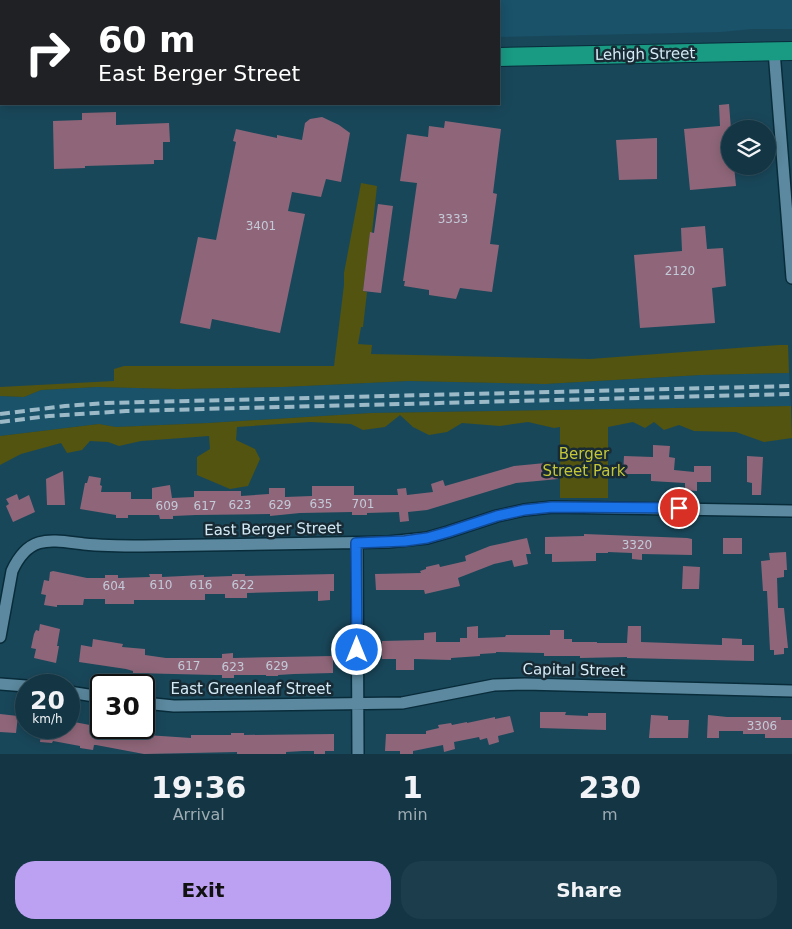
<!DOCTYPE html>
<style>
body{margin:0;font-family:"DejaVu Sans",sans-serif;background:#1c3d4b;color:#f1f3f6;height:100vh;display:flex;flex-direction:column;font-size:19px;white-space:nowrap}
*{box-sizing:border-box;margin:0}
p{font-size:16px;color:#9dabb2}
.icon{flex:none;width:28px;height:28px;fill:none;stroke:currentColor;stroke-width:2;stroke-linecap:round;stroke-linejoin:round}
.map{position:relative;height:754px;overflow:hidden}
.drawer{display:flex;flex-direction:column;background:#133544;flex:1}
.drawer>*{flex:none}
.banner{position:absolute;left:0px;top:0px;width:500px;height:105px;box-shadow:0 2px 12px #0003,0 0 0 1px #32505d;background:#202124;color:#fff;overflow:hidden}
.tools{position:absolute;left:721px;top:120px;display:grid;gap:10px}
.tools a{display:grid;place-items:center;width:55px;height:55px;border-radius:50%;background:#133544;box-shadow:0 2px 12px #0003,0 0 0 1px #32505d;font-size:25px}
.speed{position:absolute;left:15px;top:674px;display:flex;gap:10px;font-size:25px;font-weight:700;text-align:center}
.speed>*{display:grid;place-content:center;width:65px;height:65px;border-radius:50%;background:#133544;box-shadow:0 2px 12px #0003,0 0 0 1px #32505d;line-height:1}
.speed small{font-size:12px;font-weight:400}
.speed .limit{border:2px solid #111;border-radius:8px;background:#fff;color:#111}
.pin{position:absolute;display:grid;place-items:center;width:42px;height:42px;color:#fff;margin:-21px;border:2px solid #fff;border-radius:50%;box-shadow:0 1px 5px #0007}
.me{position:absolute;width:55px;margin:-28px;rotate:0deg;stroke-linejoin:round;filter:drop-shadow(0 0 4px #0008)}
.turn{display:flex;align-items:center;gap:18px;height:105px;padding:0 15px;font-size:22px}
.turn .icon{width:65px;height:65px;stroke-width:2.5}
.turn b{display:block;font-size:35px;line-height:42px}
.eta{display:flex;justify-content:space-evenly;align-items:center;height:85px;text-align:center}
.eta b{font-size:30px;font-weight:600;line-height:35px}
.action{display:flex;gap:10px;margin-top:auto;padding:10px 15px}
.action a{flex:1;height:58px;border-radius:20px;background:#bca0f2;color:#111;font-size:20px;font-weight:600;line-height:58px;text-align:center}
.action a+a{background:#1c3d4b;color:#f1f3f6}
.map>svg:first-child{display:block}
.built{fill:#1a526a}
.green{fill:#53540f}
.building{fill:#8f6679}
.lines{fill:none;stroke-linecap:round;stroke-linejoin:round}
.minor-casing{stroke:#082c3a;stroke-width:14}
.trunk-casing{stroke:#082c3a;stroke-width:20}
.minor{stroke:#5c899f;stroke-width:11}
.trunk{stroke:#199a83;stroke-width:18}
.rail{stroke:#9bb9c7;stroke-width:4;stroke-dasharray:10 5;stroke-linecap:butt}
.route-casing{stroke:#114b97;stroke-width:12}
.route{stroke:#1a73e8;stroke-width:9}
.labels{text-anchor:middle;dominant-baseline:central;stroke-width:5;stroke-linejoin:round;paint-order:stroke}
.number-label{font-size:12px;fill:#c3cad8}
.street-label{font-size:15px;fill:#d4ebf7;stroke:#182a33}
.park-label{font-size:15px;fill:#c4c637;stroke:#182a33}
</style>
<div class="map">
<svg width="792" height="754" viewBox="0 0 792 754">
<rect width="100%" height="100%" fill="#19475a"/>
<path class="built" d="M0 0H792V29H752L721 32 499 37V1H1L0 51Z
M789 373 791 406 371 413 208 423 116 427 99 424 0 436V396L24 397 41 390 97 387 177 389 283 387 409 381 545 384 701 375Z"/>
<path class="green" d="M361 183 377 186 372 233H370L363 291 367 292 363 327H361L358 344 372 345 371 354 590 359 779 345H788L789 373 701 375 545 384 409 381 283 387 177 389 97 387 41 390 24 397 0 396V387L114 381V369L124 366H334L344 285V273Z
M791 406 792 438 764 442 736 432 694 431 679 425 664 430 654 422 645 428 633 422 608 427V498H560V427L554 428 528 422 500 426 462 423 447 432 429 435 413 427 400 415 385 427 363 430 351 424 310 422 237 427 236 440 255 449 260 459 248 486 230 489 197 475V457L210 449 209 436 141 441 119 446 108 442 90 441 82 450 67 453 61 443 21 454 0 465V436L99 424 116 427 208 423 371 413Z"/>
<path class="building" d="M729 104 731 129 730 166H734L736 186 690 190 684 129 720 126 719 105Z
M116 112V125L169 123 170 142H163V160H154V164L85 166V168L54 169 53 121 82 120V113Z
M322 117 339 125 350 133 341 182 326 179 321 197 292 192 288 211 305 214 280 333 212 319 210 329 180 323 198 237 216 240 236 142 233 141 236 129 277 138V135L302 140 305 123 310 119Z
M445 121 501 129 493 193 497 194 490 244 499 245 492 292 460 288 456 299 429 295V290L404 286 405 281H403L417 183 400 181 407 134 428 137 429 126 444 128Z
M657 138V179L619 180 616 140Z
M378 204 393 206 381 293 363 291 370 232 374 233Z
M705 226 707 249 723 248 726 286 712 288 715 323 640 328 634 255 682 251 681 228Z
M653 445 670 446 669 457 675 458 674 470 694 472V466H711V482H697V491L685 490V483L651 481V474H623L624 456 653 457Z
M747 456 763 457 761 495H752V483L747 482Z
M556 462 558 479 516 483 427 510 408 512 409 521 400 522 399 512 367 513V515H352V512L300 513 270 516V514L196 515 173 516V519H160L159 515H128V518H116V515L80 509 85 483H87L89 476 101 478 100 485 102 486 101 492H131V499H152V488L170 485 172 498 194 497V491H241V496L269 494V488H285V497L312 496V486H354V495H398L397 489 406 488 407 495 433 492 431 484 443 480 445 486 514 466Z
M63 471 65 505H47L46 479Z
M17 494 19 500 29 495 35 512 13 522 6 506 9 504 6 499Z
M584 534 687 538 692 539V555L642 554V560L632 559V553L608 552V553H596V561L552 562V554H545V537L584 536Z
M527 538 531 554H526L528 564 514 567 512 560 494 564 458 578 460 586 425 594 424 590H376L375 574 421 573 420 571 426 569V567L439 564 440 567 466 561 465 556 490 546Z
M723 538H742V554H723Z
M786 552 787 570H784V577L777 578 778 608H784L788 648H784V654L774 655V650H770L767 591H763L761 561 770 560 769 553Z
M683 566 700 567 699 589H682Z
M53 571 87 578H105V575H118V578L150 577 149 574H162V577L204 575V577L232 576V574H245V576L334 574V591H330V600L318 601V591L247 593V598H225V594H205V600H134V604H105V599H84L83 605H57V607L44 605 46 595 41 594 44 580 49 581 50 572Z
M40 624 60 629 57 646H59L56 663 34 658 36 649 31 648 34 634 36 630 39 631Z
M478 626V638L505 637 506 635H550V630H564V639H572V642H597V643H627L628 626H641V642L722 645V638L742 639V645H754V661L627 658V657L580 658V656H544V653L496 652V653L480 654V656L451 658V660L414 659V670H396V659H382V641L424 640V633L436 632V642H460V638H467V627Z
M93 639 123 644 122 647 145 649V655L166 658H222V654L233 653V658L333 656V673L294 674 278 675V676H266V675H234V678H222V675H215L133 673V671L126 669 79 662 81 645 92 647Z
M540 712H566L565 715 588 716V713H606V730L540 728Z
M0 714 18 716 16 733 0 732Z
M651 715 668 716V720H689L688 738H649Z
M708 715 727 717H781V720H792V738H765V734H743V731H719V738H707Z
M510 716 514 732 498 736 499 742 489 745 487 738 480 740 479 737 454 742 455 749 444 752 443 745 413 751V754H400V751H385L386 734H426V731L439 728 438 725 451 723 452 725 467 722V723L495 717V719Z
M69 721 116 730 117 728 129 729V732L146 735 191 738V735H231V733H244V735L334 734V751H325V754H314V751H303L286 752V754H237V752L144 754 96 745H94L93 750 80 748V746L53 741 52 743 40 742 42 728H69Z"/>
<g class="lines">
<g class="minor-casing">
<path id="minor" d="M129 0 130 1
M145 0V1
M774 51 792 278
M357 543 358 754
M0 637 12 571C29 534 50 540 84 544 104 546 123 546 143 546L388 542 427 538 448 532 497 516 524 510 552 507 792 511
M0 684 26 686
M69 692 101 697
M144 703 174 706 402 703 494 685 525 684 792 691"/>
</g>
<g class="trunk-casing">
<path id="trunk" d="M499 57 792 51
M0 69H1"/>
</g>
<use href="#minor" class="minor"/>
<use href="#trunk" class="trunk"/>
<path class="rail" d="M0 414 65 406 106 403 792 386
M0 422 49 416 126 411 792 394"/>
</g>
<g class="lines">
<g class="route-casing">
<path id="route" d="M357 650 356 543 405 541 427 538 448 532 497 516 524 510 552 507 679 508"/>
</g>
<use href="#route" class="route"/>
</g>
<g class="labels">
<g class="number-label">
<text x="453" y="219">3333</text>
<text x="261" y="226">3401</text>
<text x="680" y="271">2120</text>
<text x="321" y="504">635</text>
<text x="363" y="504">701</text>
<text x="240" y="505">623</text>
<text x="280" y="505">629</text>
<text x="167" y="506">609</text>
<text x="205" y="506">617</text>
<text x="637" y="545">3320</text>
<text x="161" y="585">610</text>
<text x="201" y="585">616</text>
<text x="243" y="585">622</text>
<text x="114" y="586">604</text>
<text x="189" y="666">617</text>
<text x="277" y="666">629</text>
<text x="233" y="667">623</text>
<text x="762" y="726">3306</text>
</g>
<g class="street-label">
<text transform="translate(645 54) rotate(-1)">Lehigh Street</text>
<text transform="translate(273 529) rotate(-1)">East Berger Street</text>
<text transform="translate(574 670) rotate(1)">Capital Street</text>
<text x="251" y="689">East Greenleaf Street</text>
</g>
<g class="park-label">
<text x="584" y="454">Berger<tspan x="584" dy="17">Street Park</tspan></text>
</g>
</g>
</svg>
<div class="tools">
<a><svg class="icon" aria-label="layers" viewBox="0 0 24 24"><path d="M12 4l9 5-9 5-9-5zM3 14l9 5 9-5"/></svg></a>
</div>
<div class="speed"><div>20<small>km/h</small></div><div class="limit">30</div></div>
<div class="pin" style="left:679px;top:508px;background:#d93025"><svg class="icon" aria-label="arrive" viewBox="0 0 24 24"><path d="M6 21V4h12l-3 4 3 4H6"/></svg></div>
<svg class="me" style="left:357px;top:650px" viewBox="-20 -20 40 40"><circle r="17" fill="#1a73e8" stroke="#fff" stroke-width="3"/><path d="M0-11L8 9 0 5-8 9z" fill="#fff"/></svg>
<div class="banner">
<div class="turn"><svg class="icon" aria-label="right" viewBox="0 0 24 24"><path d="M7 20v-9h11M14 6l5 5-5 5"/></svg><div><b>60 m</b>East Berger Street</div></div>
</div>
</div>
<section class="drawer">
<div class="eta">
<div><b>19:36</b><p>Arrival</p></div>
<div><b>1</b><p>min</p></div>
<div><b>230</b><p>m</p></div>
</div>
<div class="action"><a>Exit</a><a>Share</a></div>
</section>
